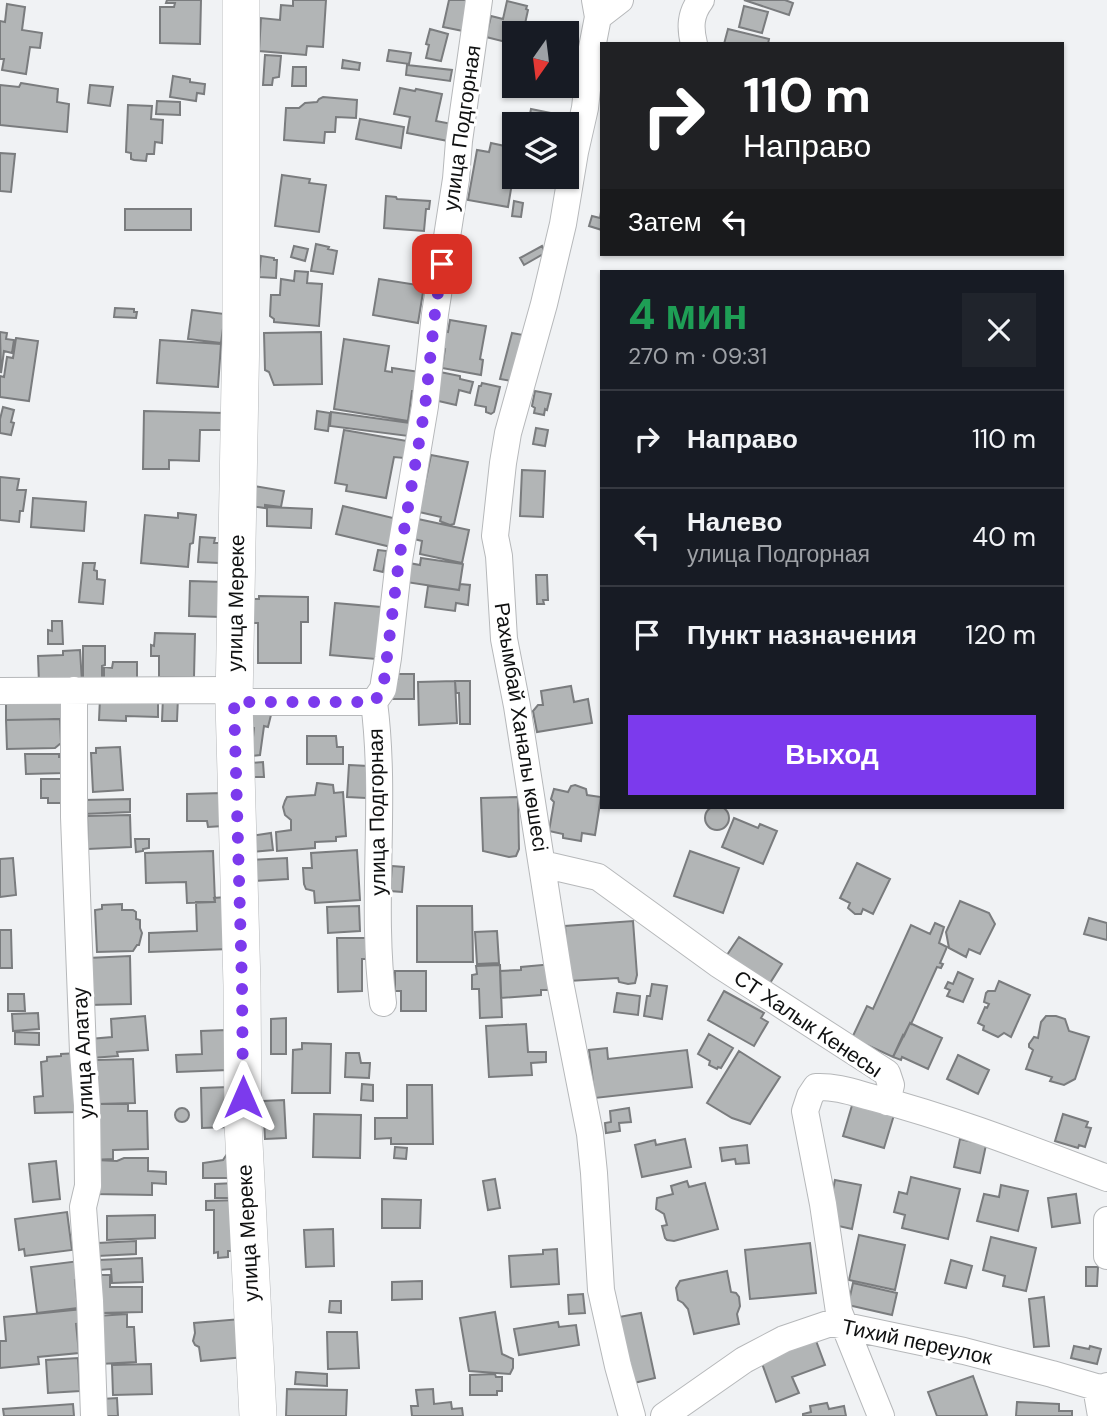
<!DOCTYPE html>
<html lang="ru">
<meta charset="utf-8">
<style>
body{margin:0;font-family:"DM Sans",sans-serif;background:#20242c;color:#f1f3f6;height:100vh;display:flex;flex-direction:column;font-size:26px;white-space:nowrap}
*{box-sizing:border-box;margin:0}
p{font-size:23px;color:#9ea1a6}
.icon{flex:none;width:38px;height:38px;fill:none;stroke:currentColor;stroke-width:2;stroke-linecap:round;stroke-linejoin:round}
.map{position:relative;flex:1;overflow:hidden}
.panel{position:absolute;left:600px;top:270px;width:464px;height:539px;display:flex;flex-direction:column;background:#171b24;border-radius:0px;box-shadow:0 2px 5px #0004}
.panel>*{flex:none}
.top-card{position:absolute;left:600px;top:42px;width:464px;height:214px;border-radius:0px;box-shadow:0 2px 5px #0004;background:#202124;color:#fff;overflow:hidden}
.needle{width:46px;rotate:194deg}
.buttons{position:absolute;left:502px;top:21px;display:grid;gap:14px}
.buttons a{display:grid;place-items:center;width:77px;height:77px;border-radius:0px;background:#171b24;box-shadow:0 2px 5px #0004;font-size:35px}
.pin{position:absolute;display:grid;place-items:center;width:60px;height:60px;color:#fff;margin:-30px;border-radius:14px;box-shadow:0 4px 10px #0006}
.me{position:absolute;width:77px;margin:-38px;rotate:0deg;stroke-linejoin:round;filter:drop-shadow(0 0 5px #0008)}
.turn{display:flex;align-items:center;gap:24px;height:147px;padding:0 28px;font-size:32px}
.turn .icon{width:91px;height:91px;stroke-width:2.5}
.turn b{display:block;font-size:49px;line-height:60px}
.then{display:flex;align-items:center;height:66px;padding:0 28px;background:#0003;gap:14px;font-size:26px}
.round{display:grid;place-items:center;flex:none;width:74px;height:74px;border-radius:0px;background:#20242c}
.head{display:flex;align-items:center;justify-content:space-between;height:119px;padding:0 28px}
h1{font-size:42px;font-weight:800;line-height:52px;color:#1e9e55}
.cta{display:flex;gap:14px;margin-top:auto;padding:14px 28px}
.cta a{flex:1;height:80px;border-radius:0px;background:#7c3aed;color:#fff;font-size:28px;font-weight:800;line-height:80px;text-align:center}
ul{padding:0;list-style:none}
li{display:flex;align-items:center;gap:21px;height:98px;padding:0 28px;border-top:2px solid #363941}
li div{flex:1}
li b{display:block;font-size:26px}
li em{font-style:normal}
.map>svg:first-child{display:block}
.building{fill:#b2b5b6;stroke:#7a7c7e;stroke-width:2}
.lines{fill:none;stroke-linecap:round;stroke-linejoin:round}
.street-casing{stroke:#b6b8ba;stroke-width:28}
.secondary-casing{stroke:#b6b8ba;stroke-width:38}
.street{stroke:#fff;stroke-width:26}
.secondary{stroke:#fff;stroke-width:37}
.route{stroke:#7c3aed;stroke-width:12;stroke-dasharray:0 21.6}
.labels{text-anchor:middle;dominant-baseline:central;stroke-width:6;stroke-linejoin:round;paint-order:stroke}
.street-label{font-size:21px;fill:#101111;stroke:#fff}
</style>
<div class="map">
<svg width="1107" height="1416" viewBox="0 0 1107 1416">
<rect width="100%" height="100%" fill="#f0f2f4"/>
<path class="building" d="M167 0H201L200 44 160 43V7H174L175 3H166Z
M293 0H326L323 47 307 46 306 55 259 51 261 18 280 20 281 5 293 6Z
M449 0H469L463 31 443 27Z
M744 0H785L793 3 789 15Z
M507 1 527 6 526 9 528 10 523 33H514V44L486 37 491 16 503 19Z
M7 4 25 7 22 30 42 33 40 48 30 47 26 74 2 70 4 59H0V21L5 22Z
M744 6 768 12 762 33 739 27Z
M430 29 448 34 441 61 426 58 429 45 426 44Z
M728 29 769 39 768 44H724Z
M389 50 411 53 409 64 387 61Z
M265 55 281 56 279 77 273 78 272 85H263Z
M343 60 360 63 359 70 342 68Z
M407 65 452 70 450 81 406 75Z
M293 67H306V86H292Z
M173 76 190 79V82L205 84 204 94 197 93 196 101 170 97Z
M21 83 58 89 57 102 69 104 67 132 0 125V85L19 87Z
M90 85 113 87 110 106 88 103Z
M400 88 415 91 416 89 442 94 436 121 452 124 448 141 407 133 410 117 394 114Z
M323 97 357 100 356 118 336 117 335 132H325L324 143 284 140 286 108H299L305 103 317 102 319 99Z
M157 101 180 102V115L156 114Z
M128 105 152 106 151 119 163 120 162 143 155 142 154 154H147L146 161 134 160 131 159V153L126 152Z
M531 109 551 113 549 124H528Z
M360 119 404 127 401 148 356 139Z
M491 143 514 148V171L508 207 468 200 477 150 489 152Z
M0 153 15 154 11 192 0 191Z
M282 175 310 179 309 183 326 185 319 232 275 226Z
M386 196 396 197 397 199 430 201 429 209H426L424 231 384 228Z
M514 201 523 203 521 217 512 216Z
M125 209H191V230H125Z
M601 212 602 230 589 226 592 216 600 218Z
M316 244 329 247 328 249 337 251 333 274 311 271Z
M294 246 308 249 305 261 291 257Z
M542 246 545 253 524 265 520 258Z
M261 256 274 258V260H277L276 278 259 277Z
M295 271 308 272 307 283 322 284 319 326 274 322V319L270 316 271 295H280L281 279 294 281Z
M379 279 424 286 418 323 373 315Z
M115 308 134 309V312H137L136 318 114 317Z
M192 310 225 314 221 343 188 339Z
M450 320 486 326 480 359 483 360 481 375 442 368 445 349 442 348 444 331 448 332Z
M0 332 7 333 6 339 14 340 12 353 4 351 1 373Z
M321 332 322 384 274 385 269 372 265 370 264 333Z
M512 333 523 335 511 381 500 379Z
M16 338 38 341 29 401 0 397V376L4 377 7 357 13 358Z
M344 339 389 346 385 371 392 372V368L420 372 417 391H412L408 421 334 409Z
M160 340 221 344 218 387 157 383Z
M440 372 460 376V379L473 382 470 393 459 390 456 405 434 400Z
M482 383 500 387 494 412 491 414 486 412V407L475 405 479 386H481Z
M535 391 551 394 547 410 545 409 544 415 534 413 535 408 532 406Z
M3 407 14 410 11 422 14 423 11 435 0 433V419Z
M144 411 225 413 224 430H200L199 461 169 460V469H143Z
M317 411 330 413 328 431 315 429Z
M331 412 410 423 408 436 330 426Z
M536 428 548 430 545 446 533 444Z
M344 430 407 441 404 458 394 457 386 498 346 491 347 485 335 483Z
M431 455 468 462 454 524 450 525 442 522 440 521 441 517 419 512Z
M522 470 545 471 543 517 520 516Z
M0 477 19 479 17 490H26L23 511H20L19 522 0 520Z
M254 486 284 491 281 507 265 505V508L250 506Z
M33 498 86 502 84 531 31 527Z
M343 506 397 519 391 547 336 534Z
M267 507 312 509 311 528 267 526Z
M178 513 196 515 193 543 190 544 188 567 141 563 145 515 178 518Z
M418 519 469 530 462 563 420 554 422 541 414 539Z
M200 537 215 538 214 543H220L219 563 198 562Z
M378 550 387 551 383 572 374 570Z
M421 558 463 564 459 590 406 582 409 563 420 565Z
M83 563H95L94 570 97 571V579L105 580 103 604 79 602Z
M536 575H547L548 600H543L544 604H537Z
M190 581 223 582 222 617 189 616Z
M460 584 470 585 468 605 456 603 455 611 425 607 428 586 459 590Z
M259 596 308 597V622H301V663H258V623H244L245 599H259Z
M335 603 381 607 376 659 330 655Z
M52 621H62L63 644H48V630L52 631Z
M155 633 195 634 194 677H159V656H151V645L154 646Z
M83 646H105V665L102 666V682L83 681Z
M80 650 82 682 39 684 38 656 63 655V651Z
M113 662H137V680L104 679V667L112 668Z
M398 674H414V699H391L390 679H398Z
M455 681 457 723 419 725 418 682Z
M455 681H470V724H460L459 693H456Z
M571 686 574 702 588 699 592 723 537 732 533 711 538 705H543L541 691Z
M68 696 69 720H60V719L6 720V697Z
M163 697H178L177 721H162Z
M100 698 158 699V717L126 716V721L99 720Z
M250 713 271 715 268 727 264 726 260 755 251 756 254 728 249 727Z
M60 719 61 743 55 748 7 749 6 720Z
M307 736H336L337 747H343V764H307Z
M120 747 123 790 93 792 91 753H96V748Z
M25 754H59V757H65V773L26 774Z
M263 762 264 777H250L249 763Z
M349 765 368 766 366 798 347 797Z
M41 779H66L67 803H48V798H41Z
M317 783 333 785 334 793 343 792 346 836 336 837V841L315 842V848L277 851 276 832 291 830V820L285 815 283 807 285 801 287 797 315 795Z
M575 785 586 789 587 795 601 797 595 835 582 833 581 841 563 838V834L549 831 554 802 551 799 554 789 568 792 571 786Z
M222 793 223 826 208 827 207 821H187V794Z
M518 797 519 849 516 856 509 857 483 851 481 798Z
M130 799V812L84 814 83 800Z
M705 818a12 12 0 1 1 24 0a12 12 0 1 1-24 0Z
M130 815 131 847 88 849 87 816Z
M734 818 758 828 760 824 777 831 763 864 722 847Z
M271 833 273 850 252 852 250 836Z
M135 839H149V848L143 849V851L136 852Z
M357 850 360 900 315 903 314 891 306 889 304 884 303 868H312L311 853Z
M213 851 215 902 187 903 186 882 146 883 145 853Z
M690 851 739 868 723 913 674 896Z
M13 858 16 895 0 897V859Z
M287 858 288 879 252 881 251 860Z
M857 863 890 879 873 914 863 909 861 914H855L848 908 850 903 840 898Z
M392 866 404 867 402 892 390 891Z
M226 897 229 949 149 952V933L197 931 196 902H215L214 898Z
M960 901 989 913 995 924 980 954 969 949 966 957 949 948 946 932Z
M122 904V910H133L136 912V919L140 920V928L142 933 139 945H137L133 951 97 952 95 910 102 909V905Z
M359 906 360 931 328 933 327 907Z
M417 906H472L473 962H417Z
M1089 918 1107 923V940L1084 934Z
M633 921 637 975 635 983 628 984 619 982 618 978 569 981 565 926Z
M935 923 944 927 939 943 947 947 940 963 943 964 941 968 937 967 911 1024 910 1023 904 1036 903 1035 893 1057 852 1038 867 1006 873 1009 911 925 930 934Z
M0 930H11L12 968H0Z
M497 931 499 963 477 964 475 932Z
M739 937 782 964 770 983 727 955Z
M337 938H366V959H362V991L338 992Z
M130 956 131 1004 89 1005 88 958Z
M553 964 554 990H541V995L501 998 500 971 521 970V967Z
M500 965 502 1017 480 1018 479 989H472V975L477 974 476 966Z
M395 971H426V1011H401V991H395Z
M958 972 973 979 963 1002 947 996 950 990 945 988 948 982 953 984Z
M999 981 1030 995 1011 1037 1004 1033 998 1037 983 1030 984 1026 978 1023 985 1007 987 1008 989 1004 984 1002 986 993 988 991H995Z
M652 984 667 986 662 1019 644 1016 647 996H650Z
M724 991 764 1013 761 1018 768 1022 754 1046 708 1020Z
M617 993 640 996 638 1015 614 1012Z
M8 994H24L25 1011H8Z
M38 1013 39 1029 13 1031 12 1014Z
M145 1016 148 1050 117 1052 118 1056 91 1058 90 1039 112 1037 111 1019Z
M1046 1016H1056L1065 1019 1069 1031 1089 1037 1075 1079 1064 1085 1050 1081 1052 1077 1026 1069 1033 1050 1029 1047V1044L1034 1037 1038 1038 1041 1022Z
M286 1018V1054H271V1019Z
M910 1023 942 1038 928 1069 902 1057 901 1060 893 1057Z
M526 1024 528 1052H546V1062L531 1063 532 1075 489 1077 486 1026Z
M226 1030 228 1070 177 1072 176 1055 202 1054 201 1031Z
M15 1032 39 1033V1045L15 1044Z
M709 1034 733 1048 721 1068 718 1067 717 1069 709 1065 710 1061 698 1054Z
M302 1043 331 1044 330 1093H292L293 1050 302 1049Z
M607 1048 608 1059 687 1050 692 1087 595 1098 589 1050Z
M739 1051 780 1077 750 1124 732 1118 707 1103Z
M78 1053V1112L35 1113 34 1097 43 1096 41 1062 47 1061V1057L61 1056V1054Z
M346 1053H359L361 1063H370L369 1078 345 1077Z
M958 1055 989 1070 978 1094 947 1079Z
M133 1059 135 1103 97 1104 96 1060Z
M362 1084 373 1085V1101L361 1100Z
M407 1085H432L433 1144H391V1138L375 1139V1118H407Z
M229 1087 230 1127 202 1128 201 1088Z
M284 1100 286 1138 265 1139 263 1101Z
M853 1102 894 1115 884 1148 843 1136Z
M90 1104H128V1111H147L148 1149 113 1150V1159L91 1160Z
M175 1115a7 7 0 1 1 14 0a7 7 0 1 1-14 0Z
M629 1108 631 1122 619 1123 620 1131 606 1133 605 1123 611 1122 610 1111Z
M314 1114 361 1115 360 1158 313 1157Z
M1063 1114 1088 1122 1086 1127 1091 1128 1085 1147 1079 1145 1078 1148 1055 1141Z
M685 1139 691 1167 642 1177 635 1145 655 1140 656 1145Z
M960 1139 986 1145 980 1173 954 1167Z
M747 1145 749 1163 736 1164 735 1159 722 1161 720 1148Z
M395 1147 407 1148 406 1159 394 1158Z
M229 1151 237 1178H203V1163L223 1160Z
M124 1158H148V1171L166 1172V1184L152 1183V1195L94 1194 95 1160 117 1161Z
M56 1161 60 1199 33 1202 29 1164Z
M911 1177 960 1189 948 1239 902 1228 905 1215 894 1212 899 1192 907 1194Z
M495 1179 500 1208 488 1210 483 1181Z
M835 1180 861 1185 852 1229 834 1225 831 1199Z
M687 1181 689 1187 705 1183 718 1229 674 1241 667 1240 665 1238 662 1226 667 1225 664 1214 656 1209 657 1198 673 1194 671 1186Z
M235 1183V1198H215V1184Z
M1001 1185 1028 1191 1018 1231 977 1221 984 1194 999 1197Z
M1076 1194 1080 1223 1052 1227 1048 1198Z
M382 1199 421 1200 420 1228H382Z
M240 1200V1251H228V1257L218 1258V1252L214 1253V1210H206V1201Z
M67 1212 72 1250 25 1256 24 1249 19 1250 15 1219Z
M155 1215V1238L107 1240V1216Z
M333 1229 334 1266 306 1267 304 1230Z
M859 1235 905 1245 895 1290 849 1280Z
M991 1237 1036 1248 1026 1291 1003 1286 1005 1276 983 1270Z
M136 1241V1254L98 1256V1243Z
M810 1243 816 1293 750 1299 745 1250Z
M557 1249 559 1284 511 1287 509 1256 543 1254V1250Z
M142 1258 143 1282 112 1283 111 1269 99 1270V1260Z
M951 1260 972 1266 966 1288 945 1283Z
M79 1261 81 1280H75L78 1308 37 1313 31 1267Z
M1086 1267H1098L1097 1286H1086Z
M727 1271 731 1292 736 1293 739 1297 740 1306 737 1314 739 1324 694 1334 688 1309 683 1303 678 1300 676 1288 680 1281Z
M98 1275H110V1287H142V1312L99 1313Z
M422 1281V1299L392 1300V1282Z
M853 1283 897 1293 892 1315 848 1305Z
M583 1294 585 1313 569 1314 568 1295Z
M1044 1297 1049 1346 1034 1347 1029 1299Z
M330 1301H341V1313L329 1312Z
M83 1309 85 1323 76 1324 79 1353 38 1357 39 1364 0 1368V1341H6L4 1317Z
M495 1312 502 1354 513 1359V1368L510 1374 469 1371 460 1318Z
M641 1313 655 1378 634 1383 619 1317Z
M127 1314V1327H134L136 1362 100 1364 97 1316Z
M241 1319 245 1357 201 1361 199 1347 195 1345 193 1341 195 1333 194 1323Z
M558 1322 559 1327 576 1325 579 1345 519 1355 514 1329Z
M327 1332H357L359 1368 328 1369Z
M815 1338 825 1365 792 1377 799 1393 776 1402 760 1358Z
M1074 1346 1089 1349 1090 1346 1101 1349 1097 1364 1071 1358Z
M78 1358 80 1391 48 1393 46 1360Z
M151 1364 152 1394 113 1395 112 1365Z
M296 1372 327 1374V1386L295 1384Z
M495 1374 496 1377H502V1391H497V1395H470V1375Z
M973 1376 987 1415 984 1416H937L928 1392Z
M287 1389 347 1390 346 1416H286Z
M433 1389 434 1404 451 1402 452 1409 462 1408 463 1416H412L411 1406H418L416 1390Z
M117 1398 118 1416H104L102 1399Z
M1017 1402 1059 1404V1411H1072V1416H1016Z
M827 1403 829 1409 844 1406 846 1416H803V1414L811 1412 810 1406Z
M73 1404 74 1416H4L3 1409Z"/>
<g class="lines">
<g class="street-casing">
<path id="street" d="M595 0 598 17 591 53 585 108 575 152 563 224 544 304 508 433 503 463 495 536 499 556 504 639 517 706 560 982 590 1134 594 1173 601 1290 618 1366 632 1416
M598 17 620 0
M694 44C690 28 690 14 701 0
M74 690V817L83 1052 87 1105 88 1186 83 1207 90 1301 94 1416
M0 691 235 690
M234 702H374
M542 864 598 877 718 964 887 1073 891 1085 887 1102
M383 1003C370 903 387 802 374 702L383 689 388 658 399 560 425 406 435 314 456 179 459 141 479 0
M1107 1220V1256
M1096 1387 1101 1416
M664 1416 744 1360 784 1339 831 1323 964 1351 1052 1374 1096 1387 1106 1388 1107 1386
M881 1416 839 1312 823 1204 805 1111 810 1096 816 1087C836 1086 855 1093 874 1098 954 1119 1030 1149 1107 1178"/>
</g>
<g class="secondary-casing">
<path id="secondary" d="M241 0V329L234 702 242 985 243 1123 258 1416"/>
</g>
<use href="#street" class="street"/>
<use href="#secondary" class="secondary"/>
</g>
<g class="lines">
<path class="route" d="M243 1097 242 985 234 702H374L383 689 399 560 425 407 435 313 442 264"/>
</g>
<g class="labels">
<g class="street-label">
<text transform="translate(462 128) rotate(-82)">улица Подгорная</text>
<text transform="translate(236 603) rotate(-89)">улица Мереке</text>
<text transform="translate(521 727) rotate(81)">Рахымбай Ханалы көшесі</text>
<text transform="translate(377 812) rotate(-91)">улица Подгорная</text>
<text transform="translate(808 1024) rotate(34)">СТ Халык Кенесы</text>
<text transform="translate(83 1053) rotate(-93)">улица Алатау</text>
<text transform="translate(248 1233) rotate(-93)">улица Мереке</text>
<text transform="translate(917 1342) rotate(12)">Тихий переулок</text>
</g>
</g>
</svg>
<div class="buttons">
<a><svg class="needle" viewBox="-14 -14 28 28"><path d="M0-13l5 13h-10z" fill="#e53935"/><path d="M0 13l5-13h-10z" fill="#9ea1a6"/></svg></a>
<a><svg class="icon" aria-label="layers" viewBox="0 0 24 24"><path d="M12 4l9 5-9 5-9-5zM3 14l9 5 9-5"/></svg></a>
</div>
<div class="pin" style="left:442px;top:264px;background:#d93025"><svg class="icon" aria-label="arrive" viewBox="0 0 24 24"><path d="M6 21V4h12l-3 4 3 4H6"/></svg></div>
<svg class="me" style="left:243px;top:1097px" viewBox="-20 -20 40 40"><path d="M0-17L14 15 0 8-14 15z" fill="#7c3aed" stroke="#fff" stroke-width="4"/></svg>
<div class="top-card">
<div class="turn"><svg class="icon" aria-label="right" viewBox="0 0 24 24"><path d="M7 20v-9h11M14 6l5 5-5 5"/></svg><div><b>110 m</b>Направо</div></div>
<div class="then">Затем<svg class="icon" aria-label="left" viewBox="0 0 24 24"><path d="M17 20v-9H6M10 6l-5 5 5 5"/></svg></div>
</div>
<section class="panel">
<div class="head"><div><h1>4 мин</h1><p>270 m · 09:31</p></div><a class="round"><svg class="icon" aria-label="close" viewBox="0 0 24 24"><path d="M6 6l12 12M18 6L6 18"/></svg></a></div>
<ul>
<li><svg class="icon" aria-label="right" viewBox="0 0 24 24"><path d="M7 20v-9h11M14 6l5 5-5 5"/></svg><div><b>Направо</b></div><em>110 m</em></li>
<li><svg class="icon" aria-label="left" viewBox="0 0 24 24"><path d="M17 20v-9H6M10 6l-5 5 5 5"/></svg><div><b>Налево</b><p>улица Подгорная</p></div><em>40 m</em></li>
<li><svg class="icon" aria-label="arrive" viewBox="0 0 24 24"><path d="M6 21V4h12l-3 4 3 4H6"/></svg><div><b>Пункт назначения</b></div><em>120 m</em></li>
</ul>
<div class="cta"><a>Выход</a></div>
</section>
</div>
